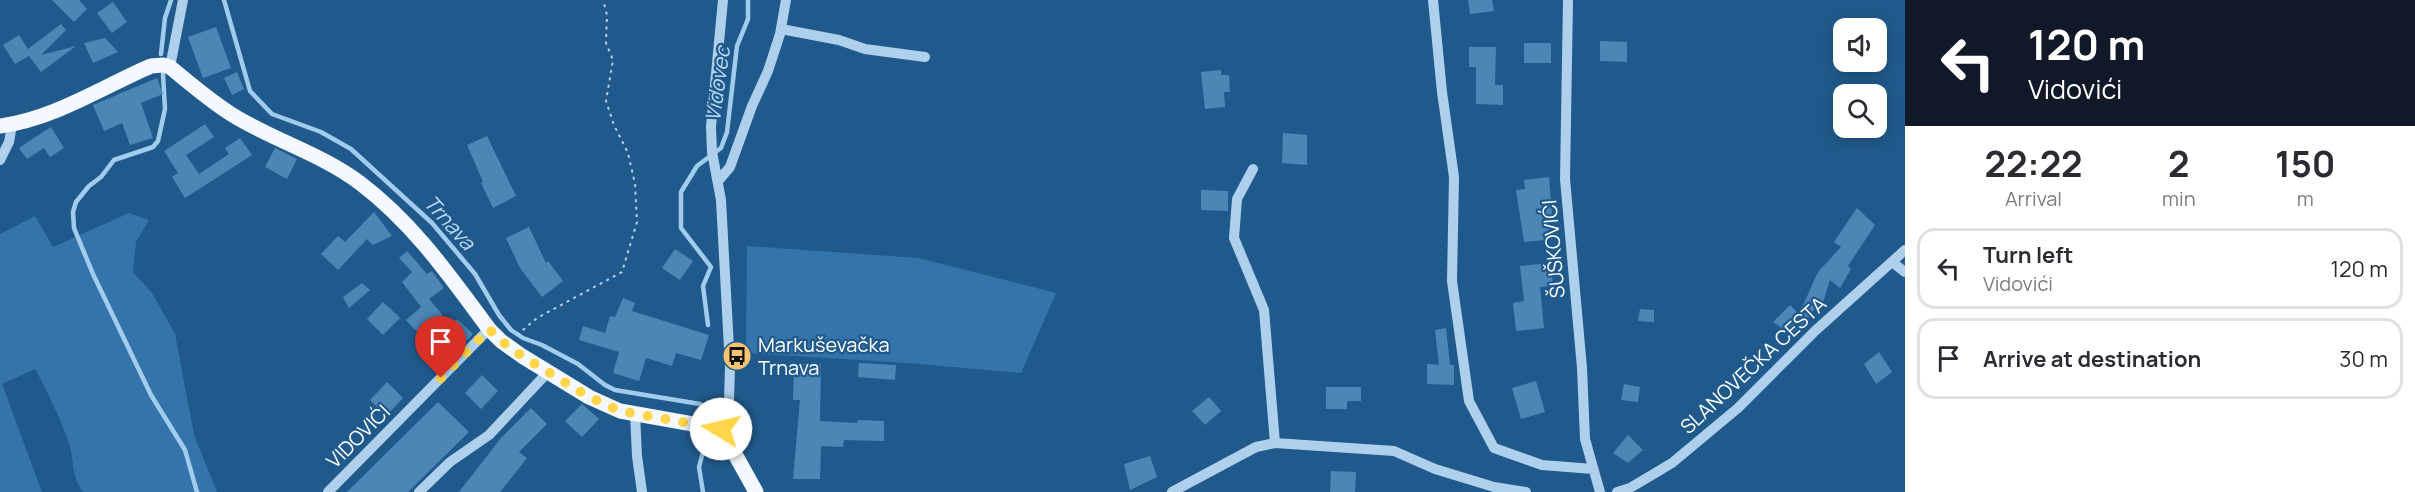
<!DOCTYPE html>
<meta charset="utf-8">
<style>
body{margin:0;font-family:Manrope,sans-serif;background:#f7f7f7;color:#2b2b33;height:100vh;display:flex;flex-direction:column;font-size:22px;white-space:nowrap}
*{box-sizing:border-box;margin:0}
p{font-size:20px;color:#7c7c81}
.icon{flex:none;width:33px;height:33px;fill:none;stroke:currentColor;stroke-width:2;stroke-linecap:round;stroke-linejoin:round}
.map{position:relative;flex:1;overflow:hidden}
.details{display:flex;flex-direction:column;background:#fff;width:510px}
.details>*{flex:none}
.hud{background:#111827;color:#fff;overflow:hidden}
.controls{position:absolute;left:1833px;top:18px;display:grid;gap:12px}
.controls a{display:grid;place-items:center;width:54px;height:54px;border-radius:12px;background:#fff;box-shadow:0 3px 15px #0003;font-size:30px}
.pin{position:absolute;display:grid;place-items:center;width:51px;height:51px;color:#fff;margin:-62px -26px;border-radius:50% 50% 50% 0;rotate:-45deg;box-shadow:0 0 6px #0007}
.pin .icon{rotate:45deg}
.me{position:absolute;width:66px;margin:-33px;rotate:279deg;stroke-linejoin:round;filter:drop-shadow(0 0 4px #0008)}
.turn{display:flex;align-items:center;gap:21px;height:126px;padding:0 24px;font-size:27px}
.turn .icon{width:78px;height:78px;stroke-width:2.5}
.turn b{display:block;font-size:42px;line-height:51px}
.eta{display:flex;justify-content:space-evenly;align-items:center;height:102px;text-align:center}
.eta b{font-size:36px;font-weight:700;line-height:42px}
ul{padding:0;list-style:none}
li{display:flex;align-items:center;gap:18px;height:81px;margin:0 12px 9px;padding:0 12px;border:3px solid #e1e1e2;border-radius:18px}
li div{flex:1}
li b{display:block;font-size:22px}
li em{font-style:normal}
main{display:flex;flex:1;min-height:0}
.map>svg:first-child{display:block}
.green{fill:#3474aa}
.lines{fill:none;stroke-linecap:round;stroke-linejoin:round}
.stream{stroke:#a2cced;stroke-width:4.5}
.building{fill:#4d86b6}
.path{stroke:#aed0ec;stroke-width:2;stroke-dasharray:3 4.5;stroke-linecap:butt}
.minor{stroke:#aed0ec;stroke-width:10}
.major{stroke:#f3f9fe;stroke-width:15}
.route{stroke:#ffd54a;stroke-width:10;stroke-dasharray:0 18}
.labels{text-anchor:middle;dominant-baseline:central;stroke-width:4.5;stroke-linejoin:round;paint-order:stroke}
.street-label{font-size:20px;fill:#fff;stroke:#205a8c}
.poi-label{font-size:20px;fill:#fff;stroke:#205a8c;text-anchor:start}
.water-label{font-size:21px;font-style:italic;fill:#bad9f3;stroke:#205a8c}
</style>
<main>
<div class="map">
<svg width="1905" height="492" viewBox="0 0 1905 492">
<rect width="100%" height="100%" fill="#205a8c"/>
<path class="green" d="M129 213 149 220 136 242 133 272 152 293 175 334 194 435 217 492H83C70 473 75 463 69 443 60 418 48 393 35 369L2 384 42 492H0V234L35 216 53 247Z
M747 246 918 258 1056 293 1021 373 908 363 746 353Z"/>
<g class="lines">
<path class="stream" d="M224 0 250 91 272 114 321 132 351 149 432 223 475 274 499 315 511 330 523 338 542 345 578 364 605 385 615 390 700 404 705 407
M161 54 165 18 171 0
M163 74 165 109 158 141 153 147 114 160 101 177 89 186 76 202 73 212 74 228 93 274 151 395 185 450 197 492
M708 325 703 286 711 267 681 228V192L697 166 721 148 727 132 737 46 748 19V0
M703 492 699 467 703 452"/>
</g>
<path class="building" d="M52 0H79L87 9 74 22Z
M1468 0H1492L1494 11 1470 14Z
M113 2 127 22 112 33 97 13Z
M61 24 66 30 41 55 76 46 41 72 29 56 15 64 3 45 19 35 28 49Z
M216 27 231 68 203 78 188 37Z
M105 38 118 52 93 63 84 43Z
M1600 41 1627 42V62L1600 61Z
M1524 43H1551V63H1524Z
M1469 47H1496L1495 85H1503V105L1476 104V67H1469Z
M1221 70V75H1229L1230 92H1224L1225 107 1205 109 1201 72Z
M237 72 244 89 232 95 224 78Z
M157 78 163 94 141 103 153 138 130 145 122 123 104 131 93 105Z
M205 124 214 137 186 155 199 174 229 154 225 148 240 138 252 155 185 198 172 177 178 173 164 151Z
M51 127 64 148 50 157 44 148 27 159 19 148Z
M1283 133 1307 135V165L1282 163Z
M487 136 516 196 493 208 481 183 483 182 467 145Z
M275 148 297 159 287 179 265 167Z
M1549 177 1554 239 1524 242 1516 190 1525 189 1524 180Z
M1201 190 1228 191V211L1201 210Z
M1857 208 1875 225 1848 266 1851 269 1840 288 1830 280 1821 309 1816 306 1796 338 1773 322 1790 305 1799 314 1818 272 1841 247 1834 242Z
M374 212 392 236 373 245 367 239 338 270 321 254 338 236 345 242Z
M529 227 546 263 548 261 563 281 542 297 520 268 506 238Z
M675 249 693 261 680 280 662 268Z
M407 251 427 274 432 271 444 288 429 299 451 325 457 319 473 334 456 352 430 327 420 335 406 320 421 307 402 282 412 272 399 258Z
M1551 263 1553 286 1540 287 1544 328 1516 331 1513 303 1524 301 1520 266Z
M362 283 370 290 349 308 343 297Z
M623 298 635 303 632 311 709 335 701 360 676 353 672 366 646 358 639 381 613 373 619 352 579 340 583 326 605 333 610 316 615 317Z
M383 302 400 318 383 335 367 319Z
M1640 309 1654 310V322L1638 321Z
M1446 328 1450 365H1454V385L1427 384V364L1439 365 1435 330Z
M1879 352 1892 372 1876 384 1864 364Z
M859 363 896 365 895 380 858 377Z
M794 364H821L820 421 857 423 858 420 884 421V441L844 440 843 447 821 446 820 479H793L800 400H793Z
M482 375 498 391 481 409 465 393Z
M1536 381 1545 412 1521 419 1512 388Z
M387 382 403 398 386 416 370 400Z
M1624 384 1640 387 1638 402 1621 400Z
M1326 387H1361V401H1347V409H1326Z
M1209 397 1221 411 1205 425 1192 411Z
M438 402 469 432 408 492H347Z
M582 404 599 419 582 437 565 421Z
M531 408 547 424 519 452 527 458 500 492H459L501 438Z
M1628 435 1643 450 1628 463 1613 453Z
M1150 456 1157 477 1130 490 1124 464Z
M1331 471 1356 472 1355 492H1330Z"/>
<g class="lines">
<path class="path" d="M517 335 537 318 622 272 637 222 635 184 628 153 614 125 606 101 613 60 606 43 607 15 603 0"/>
<path class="minor" d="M1433 0 1442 92 1454 177 1452 281 1469 401 1494 448 1542 465 1593 469
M1568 0 1565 179 1582 368 1585 439 1600 492
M781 29 839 40 865 49 925 57
M170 67 183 0
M0 160 9 142 12 125
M1253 169 1237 199 1234 238 1264 310 1275 443
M719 180 730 167 752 106 768 71 780 34 786 0
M1892 262 1905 272
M635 414 637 456 642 492
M721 429 729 400 730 367 721 200 712 152 711 127 723 0
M328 492 489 329
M419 492 450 462 489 435 548 372
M1172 492 1256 447 1275 443 1394 451 1435 469 1494 487 1526 492
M1617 492 1630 488 1672 463 1738 408 1815 331 1905 250"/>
<path class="major" d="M0 126C54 119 102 87 151 66L163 65 170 67C189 83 209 100 231 114 272 140 320 153 360 183 414 224 449 275 489 329L501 341 522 356 589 397 620 411 721 429 756 492"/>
</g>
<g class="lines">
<path class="route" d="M441 378 489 329 501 341 522 356 589 397 620 411 721 429"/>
</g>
<defs>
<g id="bus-disc" transform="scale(1.5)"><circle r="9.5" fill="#f9c46f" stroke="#205a8c"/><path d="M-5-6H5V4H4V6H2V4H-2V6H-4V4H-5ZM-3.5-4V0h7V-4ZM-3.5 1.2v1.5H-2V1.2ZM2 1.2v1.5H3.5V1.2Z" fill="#111"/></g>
</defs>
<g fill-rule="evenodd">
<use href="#bus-disc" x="737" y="356"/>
</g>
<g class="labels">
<g class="street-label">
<text transform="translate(1553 249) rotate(-95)">ŠUŠKOVIĆI</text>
<text transform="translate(1753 365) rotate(-43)">SLANOVEČKA CESTA</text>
<text transform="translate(358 436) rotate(-45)">VIDOVIĆI</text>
</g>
<g class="poi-label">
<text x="758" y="344">Markuševačka<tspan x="758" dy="23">Trnava</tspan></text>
</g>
<g class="water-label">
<text transform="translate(717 84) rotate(-82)">Vidovec</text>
<text transform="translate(450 222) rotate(48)">Trnava</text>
</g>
</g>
</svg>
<div class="controls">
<a><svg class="icon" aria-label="sound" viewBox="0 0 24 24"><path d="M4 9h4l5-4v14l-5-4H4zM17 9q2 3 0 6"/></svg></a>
<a><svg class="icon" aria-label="search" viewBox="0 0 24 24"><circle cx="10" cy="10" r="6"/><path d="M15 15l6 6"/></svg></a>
</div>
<div class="pin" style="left:441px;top:378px;background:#d93025"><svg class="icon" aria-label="arrive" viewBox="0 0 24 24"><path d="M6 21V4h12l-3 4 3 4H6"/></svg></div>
<svg class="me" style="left:721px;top:429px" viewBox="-20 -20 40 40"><circle r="19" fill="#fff"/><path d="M0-13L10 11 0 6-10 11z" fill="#ffd54a"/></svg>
</div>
<section class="details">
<div class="hud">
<div class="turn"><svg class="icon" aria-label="left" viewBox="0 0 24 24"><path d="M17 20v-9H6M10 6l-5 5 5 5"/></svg><div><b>120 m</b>Vidovići</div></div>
</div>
<div class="eta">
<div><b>22:22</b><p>Arrival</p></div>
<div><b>2</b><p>min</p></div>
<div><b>150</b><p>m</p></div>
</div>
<ul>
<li><svg class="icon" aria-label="left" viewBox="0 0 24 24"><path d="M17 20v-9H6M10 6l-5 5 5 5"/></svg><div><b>Turn left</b><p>Vidovići</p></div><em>120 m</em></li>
<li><svg class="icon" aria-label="arrive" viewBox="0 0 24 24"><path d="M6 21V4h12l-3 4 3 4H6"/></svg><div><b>Arrive at destination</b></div><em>30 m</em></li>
</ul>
</section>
</main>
